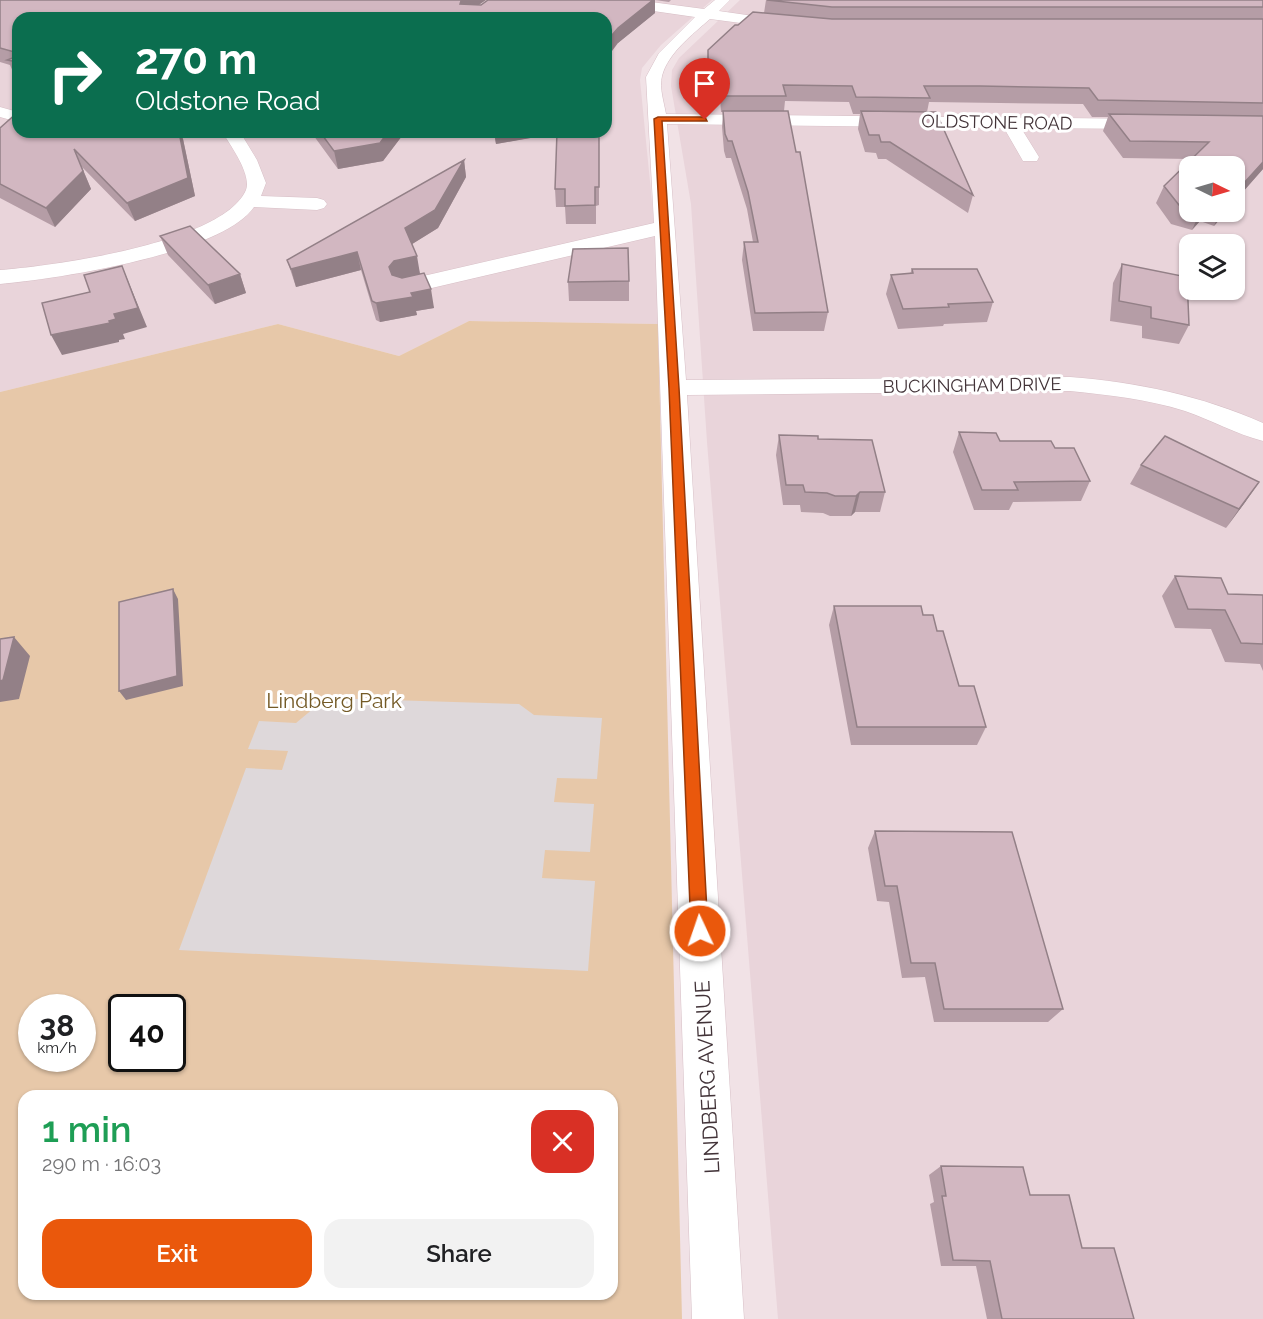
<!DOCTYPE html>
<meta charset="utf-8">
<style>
body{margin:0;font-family:Raleway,sans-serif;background:#f2f2f2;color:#202124;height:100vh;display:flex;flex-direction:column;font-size:22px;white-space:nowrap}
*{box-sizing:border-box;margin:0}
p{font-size:20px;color:#757577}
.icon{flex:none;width:33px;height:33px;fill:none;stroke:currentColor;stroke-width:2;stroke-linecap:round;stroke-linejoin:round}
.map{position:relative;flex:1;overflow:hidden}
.drawer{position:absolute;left:18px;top:1090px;width:600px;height:210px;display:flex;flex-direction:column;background:#fff;border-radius:18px;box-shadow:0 2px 4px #0004}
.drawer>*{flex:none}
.guide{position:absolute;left:12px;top:12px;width:600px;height:126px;border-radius:18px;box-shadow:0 2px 4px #0004;background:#0b6e4f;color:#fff;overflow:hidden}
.needle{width:39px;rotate:95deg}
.tools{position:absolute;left:1179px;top:156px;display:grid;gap:12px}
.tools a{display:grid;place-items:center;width:66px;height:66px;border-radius:12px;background:#fff;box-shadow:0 2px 4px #0004;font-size:30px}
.speed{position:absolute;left:18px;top:994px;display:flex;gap:12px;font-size:30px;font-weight:700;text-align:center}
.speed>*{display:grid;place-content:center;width:78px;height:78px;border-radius:50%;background:#fff;box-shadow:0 2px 4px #0004;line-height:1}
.speed small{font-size:15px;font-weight:400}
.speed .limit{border:3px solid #111;border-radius:9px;background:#fff;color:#111}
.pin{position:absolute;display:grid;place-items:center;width:51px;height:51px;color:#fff;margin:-62px -26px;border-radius:50% 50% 50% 0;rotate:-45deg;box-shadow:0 0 6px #0007}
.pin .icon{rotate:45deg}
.me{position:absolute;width:66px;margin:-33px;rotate:357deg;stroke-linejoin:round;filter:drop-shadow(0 0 4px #0008)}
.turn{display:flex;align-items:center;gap:21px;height:126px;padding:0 24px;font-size:27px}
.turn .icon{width:78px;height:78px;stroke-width:2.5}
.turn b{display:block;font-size:42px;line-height:51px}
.round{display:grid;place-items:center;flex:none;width:63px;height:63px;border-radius:18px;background:#f2f2f2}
.headline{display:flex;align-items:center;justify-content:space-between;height:102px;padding:0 24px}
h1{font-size:36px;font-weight:600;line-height:45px;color:#1e9e55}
.primary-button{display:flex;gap:12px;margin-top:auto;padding:12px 24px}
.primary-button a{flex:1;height:69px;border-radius:18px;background:#ea580c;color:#fff;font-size:24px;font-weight:600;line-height:69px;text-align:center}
.primary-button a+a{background:#f2f2f2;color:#202124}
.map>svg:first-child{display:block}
.residential{fill:#e9d4da;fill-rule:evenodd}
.green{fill:#e7c8a9;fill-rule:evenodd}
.parking{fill:#ded8da}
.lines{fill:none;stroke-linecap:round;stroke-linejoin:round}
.minor-casing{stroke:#d7bfc6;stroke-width:1}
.minor{fill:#fff;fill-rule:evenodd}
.wall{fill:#b59da6}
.shaded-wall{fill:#938087}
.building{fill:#d2b7c1;stroke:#938087;stroke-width:1.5}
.route{fill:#ea580c;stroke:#983908;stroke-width:1.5}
.labels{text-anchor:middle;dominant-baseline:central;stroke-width:6;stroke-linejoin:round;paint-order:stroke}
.far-street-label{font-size:18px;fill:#423338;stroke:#fff}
.park-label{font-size:21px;fill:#745a26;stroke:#fff}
.street-label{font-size:21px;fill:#423338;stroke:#fff}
</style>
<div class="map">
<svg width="1263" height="1319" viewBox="0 0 1263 1319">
<rect width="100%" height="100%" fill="#f1e2e6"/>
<path class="residential" d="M0 0H712L661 45 642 68 640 80 659 273 658 324 469 321 399 356 278 324 0 392ZM18 18H606V132H18Z
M740 0H1263V1319H778L707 442 691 204 671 86 672 70 679 58ZM1190 166H1234V212H1190ZM1190 244H1234V290H1190Z"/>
<path class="green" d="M469 321 658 324 682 1319H0V392L278 324 399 356ZM32 1008H82V1059H32ZM122 1008H172V1059H122ZM24 1096H612V1294H24Z"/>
<path class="parking" d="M326 698 519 704 534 715 602 718 597 779 557 778 554 802 594 804 590 852 545 850 542 878 595 881 588 971 179 950 246 768 282 770 288 751 248 749 259 721 296 723Z"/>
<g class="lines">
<g class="minor-casing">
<path id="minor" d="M598 0H636L704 9 715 0H730L719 11 788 21 795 25 788 29 710 19C693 34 668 53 662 76 659 88 664 102 666 114L1151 119 1157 120 1160 124 1157 128 1151 129 1021 128 1039 157 1037 161H1023L1004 128 667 124 686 380 1070 377C1137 382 1202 396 1263 423V441C1236 434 1211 420 1185 411 1147 399 1109 395 1070 391L687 395 744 1319H692L655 236 406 294 398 292 395 287 398 282 406 280 654 223 646 77 659 53 695 17 605 4Z
M0 107 18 112V122L0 117Z
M222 132H240L257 160 266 183 261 196 317 198 324 200 327 204 324 208 317 210 254 207C222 254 56 279 0 284V270C53 266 223 243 246 190 252 175 230 144 222 132Z"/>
</g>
<use href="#minor" class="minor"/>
</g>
<path class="wall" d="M0 0 481 5 488 0H671L669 2 655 0V13L618 43 18 18V77L15 76 10 65 0 62Z
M766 0H1263V169L1234 202V166H1190V212H1226L1214 226 1200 221 1192 230 1171 224 1156 203 1164 186 1191 159 1123 158 1103 131 1108 117H1092L1083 104 929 102 927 112 973 195 968 213 886 159H878L876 153 865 152 858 129 860 114H853L849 102 785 101 784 111 828 312 824 331H753L742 260 744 242H753L747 209 731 158H726L724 151 722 127 723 112H721L720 97H707L708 66V50L738 25 764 13Z
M0 128 18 132 183 139 195 196 135 221 82 167 91 189 55 227 0 198Z
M311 132H405L383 161 338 169Z
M494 132H599V205L596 206V224H566L565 207H556L555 189 557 133 496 144Z
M464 160 466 177 438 228 412 244 420 274 434 308 416 311 417 315 380 322 376 320 361 270 296 287 287 260Z
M160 236 240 274 246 293 215 304 168 255Z
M1122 264 1189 325 1179 344 1142 338V326L1110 321 1113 283Z
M912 269 993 302 987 322 944 324 943 326 898 329 886 294 891 275 910 274Z
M629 281V301H569L568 282Z
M959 432 1000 441 1055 448 1090 481 1081 501 1013 502 1009 510H974L953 452Z
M779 435 818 439 885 492 880 512H855L851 516H830L823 513 801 512 800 505H783L776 455Z
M1141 465 1246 501 1226 528 1130 484Z
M1175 576 1228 594 1263 595V671L1260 664 1225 662 1211 629 1175 628 1162 596Z
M834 606 923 615 937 631 959 686 986 727 977 745H851L829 625Z
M875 831 1063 1009 1048 1022H934L925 977 902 978 889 902 877 901 868 848Z
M941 1166 1030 1195 1082 1248 1134 1319H987L976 1266H941L930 1204 934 1202 929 1175Z"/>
<path class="shaded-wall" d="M462 0H486L463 16 460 4 461 1Z
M653 0H655V13L618 43 606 59V42L618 28Z
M53 132H78L51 134Z
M179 132H181L183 139 195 196 135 221 127 203Z
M388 132H405L383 161 338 169 334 151Z
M494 132H559V133L496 144Z
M74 149 91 189 55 227 46 208Z
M464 160 466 177 438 228 409 246 405 228Z
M1263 162V169L1234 202V194Z
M1200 212H1204L1200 221 1192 230Z
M1220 212H1226L1214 226Z
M357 252 361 270 296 287 291 269Z
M417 256 420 274 393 286 389 267 394 261Z
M122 266 147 327 123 334 125 339 119 340V342L62 355 51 335 109 321 114 314Z
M240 274 246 293 215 304 208 285Z
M431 289 434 308 416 311 417 315 380 322 376 303 411 293Z
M1259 482 1246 501 1226 528 1239 509Z
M860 492 855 512 851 516 856 496Z
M173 589 178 599 183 686 126 700 119 691Z
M14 637 30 656 19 699 0 702V681Z"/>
<path class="building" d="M0 0H462L461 1 460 4 481 5 488 0H653L618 28 606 42V18H18V53L0 48Z
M767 0H1263V7H832Z
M753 12 832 19H1263V103L1098 100 1089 88 980 86H924L930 98 856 97 852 86 783 85 786 96H722L721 80H708V50L735 25H738Z
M18 56V62L7 60Z
M723 111H788L796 152H800L828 312 755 313 744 242H758L748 192 732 141H728L725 134Z
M861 111 936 112 973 195 890 142H881L879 135H869Z
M18 112V132H53L51 134 74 132H179L188 178 127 203 74 149 83 171 46 208 0 184V128Z
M1109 114 1263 116V162L1234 194V166H1190V209L1179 205 1164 186 1209 142 1130 141Z
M320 132H388L380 143 334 151Z
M557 132H599V187H595V205L565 206V189H555Z
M464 160 435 210 405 228 417 256 394 261 389 267 392 275 402 278 424 273 431 289 411 293 413 297 376 303 372 301 357 252 291 269 287 260Z
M190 226 240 274 208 285 160 236Z
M628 248 629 281 568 282 573 249Z
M1122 264 1187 277 1189 325 1151 318V307L1119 301Z
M122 266 138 308 114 314 116 319 109 321 110 323 51 335 42 303 90 292 84 275Z
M912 269H977L993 302 948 304 949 307 903 309 891 275 913 273Z
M959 432 996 433 1000 441H1051L1055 448H1074L1090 481 1014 482 1018 490H982Z
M779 435 818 436V439L872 440 885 492H860L856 496H835L827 493 805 492 803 485H786Z
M1165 436 1259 482 1239 509 1141 465Z
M1175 576 1221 578 1228 594 1263 595V644L1241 643 1225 610 1188 609Z
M173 589 177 676 119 691V602Z
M834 606H921L923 615H933L937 631H943L959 686H974L986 727H857Z
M14 637 3 680 0 681V639Z
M875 831 1012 832 1063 1009H944L935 963H911L897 886H885Z
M941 1166 1023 1167 1030 1195H1069L1082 1248H1114L1134 1319H1002L990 1261 953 1260 942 1196H946Z"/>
<path class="route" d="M705 117 707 121H662L679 388 708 931 706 937 700 939 694 937 691 931 669 388 654 119 658 117Z"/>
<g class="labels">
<g class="far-street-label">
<text transform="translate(997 122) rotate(1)">OLDSTONE ROAD</text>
<text transform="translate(972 385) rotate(-1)">BUCKINGHAM DRIVE</text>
</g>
<g class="park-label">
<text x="334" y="700">Lindberg Park</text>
</g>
<g class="street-label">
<text transform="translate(707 1077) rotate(-93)">LINDBERG AVENUE</text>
</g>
</g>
</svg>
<div class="tools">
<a><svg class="needle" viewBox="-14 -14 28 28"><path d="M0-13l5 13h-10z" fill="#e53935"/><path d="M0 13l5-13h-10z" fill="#757577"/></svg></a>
<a><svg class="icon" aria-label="layers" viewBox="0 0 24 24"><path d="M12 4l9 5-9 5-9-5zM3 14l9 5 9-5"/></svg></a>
</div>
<div class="speed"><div>38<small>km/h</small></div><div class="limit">40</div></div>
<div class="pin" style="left:705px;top:120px;background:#d93025"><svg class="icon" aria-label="arrive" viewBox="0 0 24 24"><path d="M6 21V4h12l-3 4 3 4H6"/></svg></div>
<svg class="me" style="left:700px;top:931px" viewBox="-20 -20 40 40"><circle r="17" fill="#ea580c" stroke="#fff" stroke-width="3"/><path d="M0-11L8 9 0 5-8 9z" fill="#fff"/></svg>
<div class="guide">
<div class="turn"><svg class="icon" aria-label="right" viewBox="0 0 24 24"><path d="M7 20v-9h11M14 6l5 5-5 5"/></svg><div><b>270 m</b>Oldstone Road</div></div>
</div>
<section class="drawer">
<div class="headline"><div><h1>1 min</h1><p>290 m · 16:03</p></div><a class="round" style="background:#d93025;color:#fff"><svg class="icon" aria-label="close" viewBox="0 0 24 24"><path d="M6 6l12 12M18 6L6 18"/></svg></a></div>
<div class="primary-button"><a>Exit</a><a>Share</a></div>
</section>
</div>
